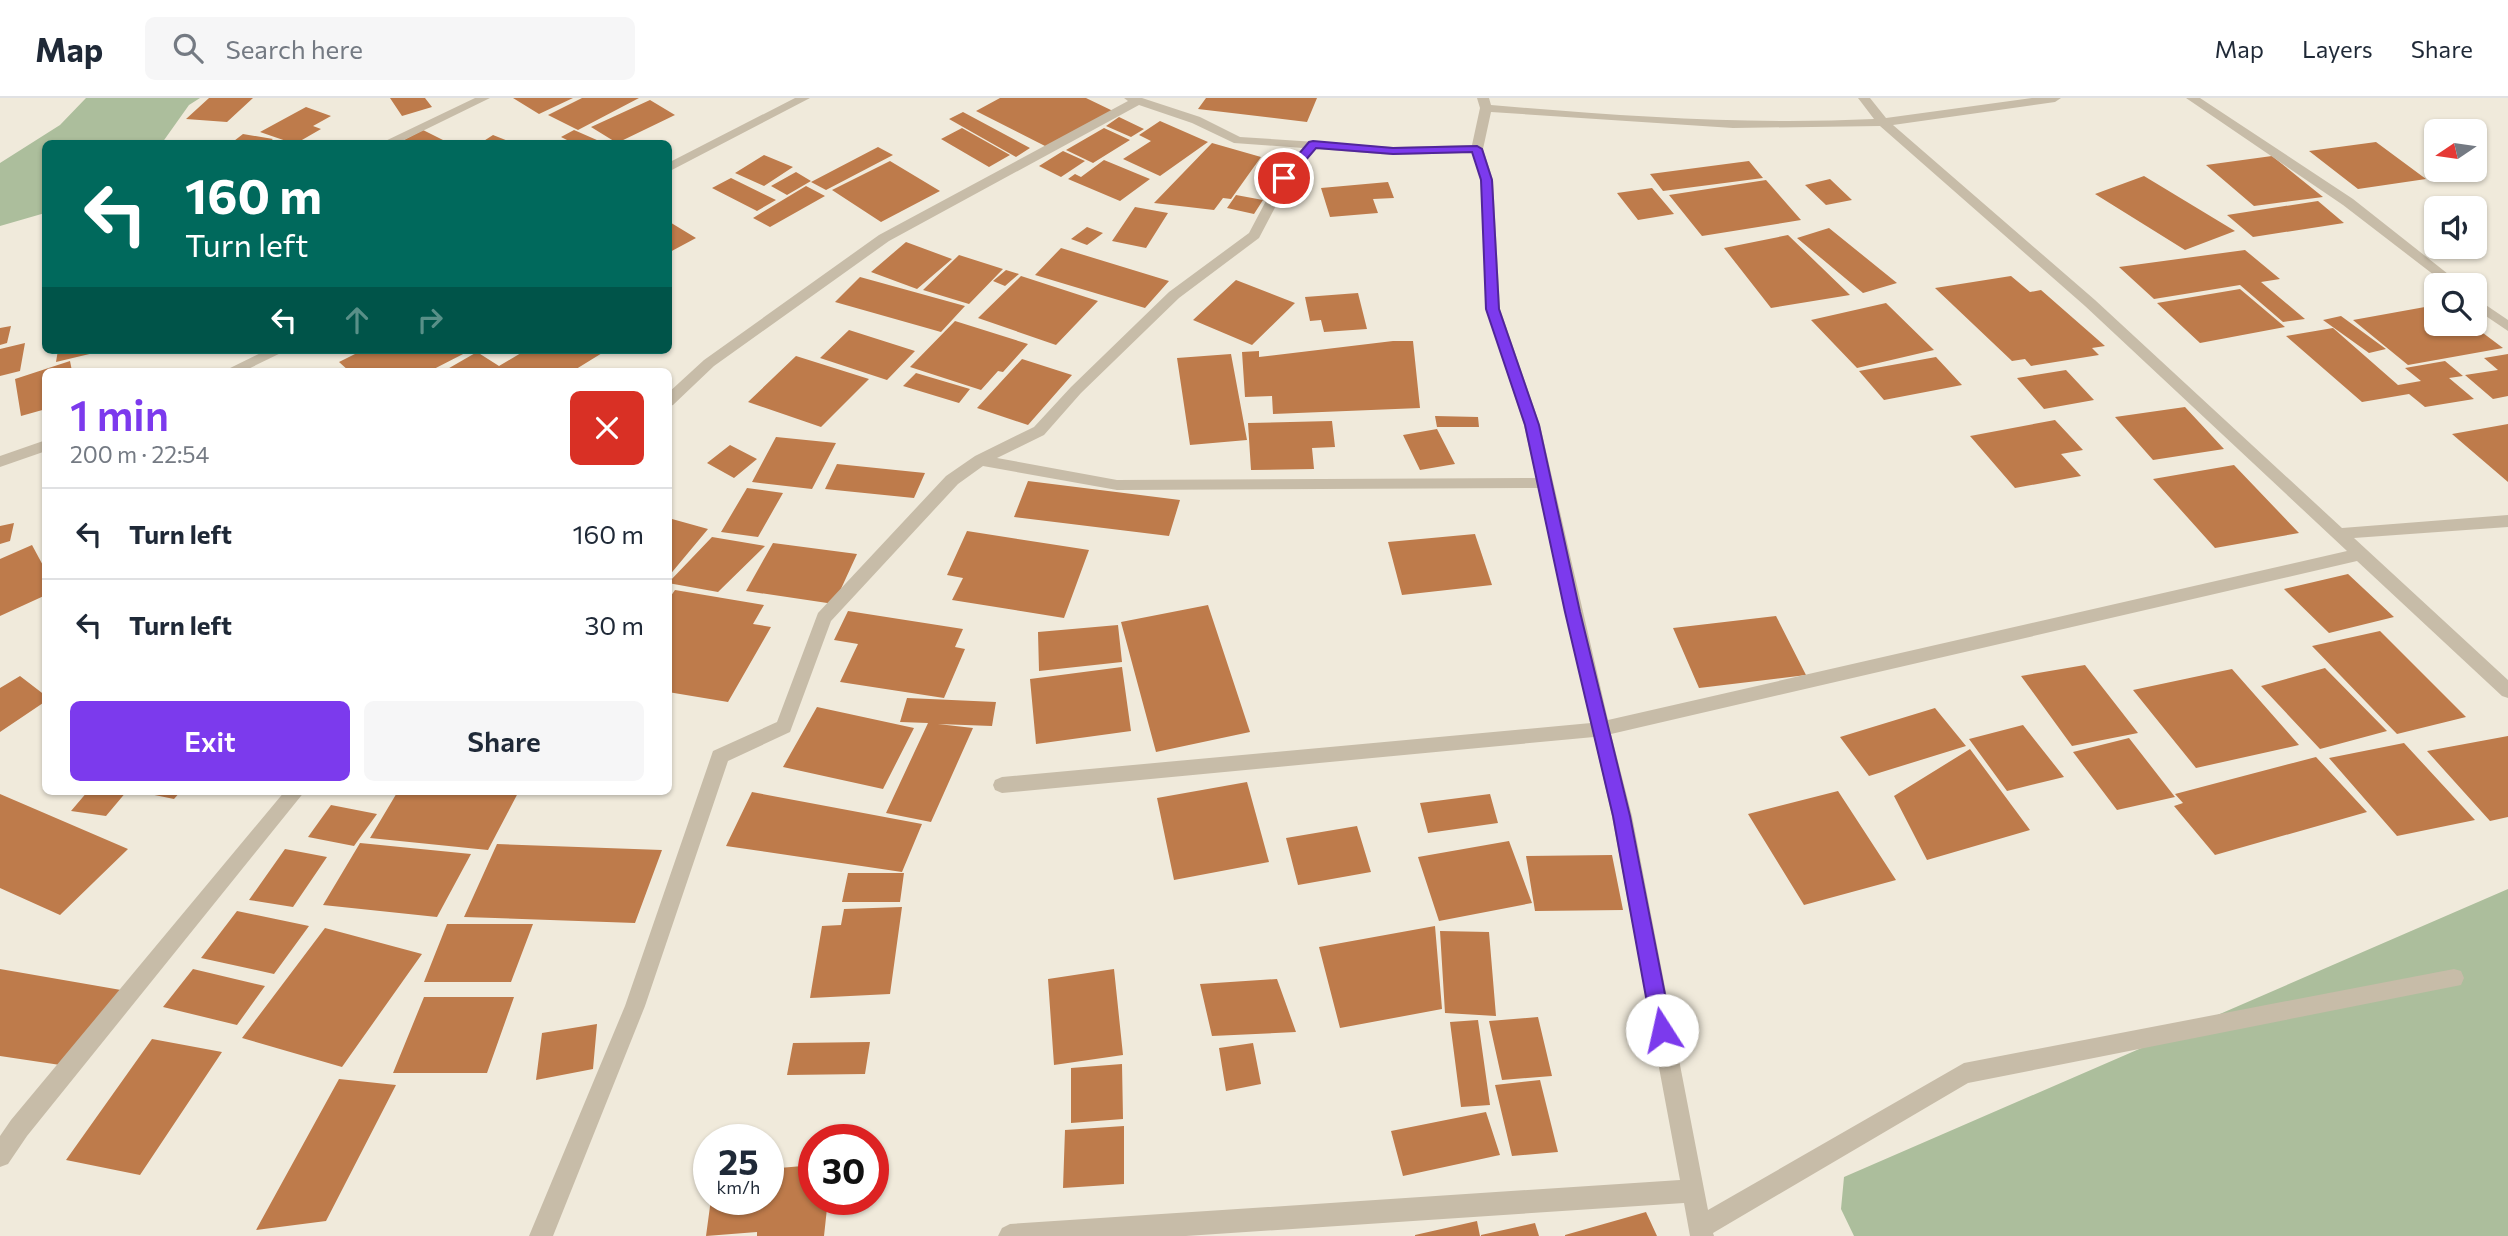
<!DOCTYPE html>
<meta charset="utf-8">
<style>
body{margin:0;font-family:Commissioner,sans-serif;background:#f6f6f7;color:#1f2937;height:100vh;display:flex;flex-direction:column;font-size:26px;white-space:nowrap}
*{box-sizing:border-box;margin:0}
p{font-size:23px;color:#747a83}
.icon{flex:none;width:38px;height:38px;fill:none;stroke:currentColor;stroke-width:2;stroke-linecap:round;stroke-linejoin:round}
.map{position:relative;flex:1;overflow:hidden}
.drawer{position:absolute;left:42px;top:270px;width:630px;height:427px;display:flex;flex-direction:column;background:#fff;border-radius:10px;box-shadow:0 2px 5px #0004}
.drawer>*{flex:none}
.top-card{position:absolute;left:42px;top:42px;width:630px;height:214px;border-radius:10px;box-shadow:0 2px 5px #0004;background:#00695c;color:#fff;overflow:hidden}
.needle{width:46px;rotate:257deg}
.tools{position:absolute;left:2424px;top:21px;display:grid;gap:14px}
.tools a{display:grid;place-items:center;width:63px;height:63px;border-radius:10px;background:#fff;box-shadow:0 2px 5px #0004;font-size:35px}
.speed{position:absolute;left:693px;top:1026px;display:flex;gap:14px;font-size:35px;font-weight:700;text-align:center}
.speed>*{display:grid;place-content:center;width:91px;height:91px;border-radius:50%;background:#fff;box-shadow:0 2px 5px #0004;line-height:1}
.speed small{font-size:18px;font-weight:400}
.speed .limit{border:10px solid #d22;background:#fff;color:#111}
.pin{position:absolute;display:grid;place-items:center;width:60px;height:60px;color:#fff;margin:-30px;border:4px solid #fff;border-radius:50%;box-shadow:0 2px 7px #0007}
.me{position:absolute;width:77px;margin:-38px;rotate:350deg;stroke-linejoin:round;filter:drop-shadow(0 0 5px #0008)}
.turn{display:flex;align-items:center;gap:24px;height:147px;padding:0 28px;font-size:32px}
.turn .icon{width:91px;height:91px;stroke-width:2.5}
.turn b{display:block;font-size:49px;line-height:60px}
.lanes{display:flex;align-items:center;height:66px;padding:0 28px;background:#0003;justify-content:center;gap:35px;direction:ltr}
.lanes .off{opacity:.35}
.round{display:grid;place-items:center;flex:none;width:74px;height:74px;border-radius:10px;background:#f6f6f7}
.summary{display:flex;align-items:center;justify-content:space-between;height:119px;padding:0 28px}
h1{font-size:42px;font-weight:600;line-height:52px;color:#7c3aed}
.cta{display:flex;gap:14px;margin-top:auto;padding:14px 28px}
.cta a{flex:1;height:80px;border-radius:10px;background:#7c3aed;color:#fff;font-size:28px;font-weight:600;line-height:80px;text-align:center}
.cta a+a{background:#f6f6f7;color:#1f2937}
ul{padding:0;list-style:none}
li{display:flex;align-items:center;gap:21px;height:91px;padding:0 28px;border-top:2px solid #e0e1e3}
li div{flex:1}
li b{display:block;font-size:26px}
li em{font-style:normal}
header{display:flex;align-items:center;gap:42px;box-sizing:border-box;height:98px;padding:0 35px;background:#fff;border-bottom:2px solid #e0e1e3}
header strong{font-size:33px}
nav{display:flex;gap:38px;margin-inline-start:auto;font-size:24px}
.search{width:490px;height:63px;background:#f6f6f7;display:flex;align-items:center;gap:18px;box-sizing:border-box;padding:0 24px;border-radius:10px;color:#747a83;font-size:26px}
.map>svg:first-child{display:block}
.green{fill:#acbe9c}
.building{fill:#be7b4b}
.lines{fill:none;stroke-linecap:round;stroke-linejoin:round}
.street{fill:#c7bca8;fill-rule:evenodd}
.route{fill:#7c3aed;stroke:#51269a;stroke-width:2}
</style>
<header>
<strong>Map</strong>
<div class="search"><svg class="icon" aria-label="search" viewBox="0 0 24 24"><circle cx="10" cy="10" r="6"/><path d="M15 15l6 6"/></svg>Search here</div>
<nav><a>Map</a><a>Layers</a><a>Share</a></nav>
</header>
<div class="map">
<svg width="2508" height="1138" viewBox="0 0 2508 1138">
<rect width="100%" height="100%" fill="#f0eadb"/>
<path class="green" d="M86 0H200L189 7 162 45 46 46 45 115 0 128V65L60 27Z
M2508 791V1138H1854L1841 1111 1844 1079Z"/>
<path class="building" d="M209 0H253L227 24 186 21Z
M390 0H425L432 9 402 18Z
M513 0H573L539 16Z
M582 0H639L578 32 548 17Z
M1000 0H1086L1113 13 1047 49 976 13Z
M1206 0H1317L1307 24 1198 11Z
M650 2 675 17 617 45 591 29Z
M306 9 331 18 313 28 321 31 295 46 260 34Z
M963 14 1030 50 1016 59 949 21Z
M1119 19 1144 31 1131 39 1106 28Z
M1160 23 1208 44 1160 78 1123 61 1151 43 1139 37Z
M962 30 1010 57 989 69 941 41Z
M1104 30 1130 42 1093 65 1066 52Z
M423 32 451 46 400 44Z
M574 32 606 46H575L561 39Z
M243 36 273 41 266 46H230Z
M493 37 513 45V46H479Z
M2376 44 2426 81 2358 91 2309 53Z
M1212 45 1261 59 1231 101 1223 100 1214 112 1154 105Z
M878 49 893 57 826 92 811 84Z
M1063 53 1085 63 1061 79 1039 68Z
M764 57 793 69 764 88 735 75Z
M2272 58 2323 99 2254 108 2206 67Z
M1104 62 1150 81 1120 103 1068 81 1075 76 1081 79Z
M890 63 940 93 881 124 832 92Z
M1749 63 1763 80 1663 93 1650 76Z
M796 74 811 83 787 97 771 88Z
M2144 78 2235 133 2185 152 2095 96Z
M731 80 776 102 757 113 712 90Z
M1830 81 1852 102 1826 107 1805 87Z
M1766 82 1801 122 1702 138 1669 97Z
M1388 84 1394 100 1373 101 1378 115 1330 119 1321 90Z
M806 88 825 98 770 129 753 120Z
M1652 90 1674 116 1638 122 1617 95Z
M1236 97 1263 102 1254 116 1227 110Z
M2318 103 2344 125 2253 139 2227 117Z
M1135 109 1168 115 1146 150 1112 143Z
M668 123 696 140 668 155Z
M1087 129 1103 135 1087 147 1071 141Z
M1829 130 1897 185 1863 195 1797 140Z
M1788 137 1850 197 1771 210 1724 150Z
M906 144 952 161 917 191 871 174Z
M1061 150 1169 183 1145 210 1035 177Z
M2245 152 2280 181 2261 184 2305 221 2283 224 2240 187 2154 201 2119 169Z
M959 157 1003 171 969 206 923 192Z
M1006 172 1019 176 1005 188 993 183Z
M1021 178 1098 203 1056 247 978 220Z
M2011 178 2030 194 2041 192 2105 248 2092 250 2099 257 2031 268 2025 261 2012 263 1935 190Z
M860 179 965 208 941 234 835 204Z
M1236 182 1295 205 1252 247 1193 222Z
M2240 191 2285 229 2200 245 2157 205Z
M1358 195 1367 231 1324 234 1321 222 1310 223 1305 199Z
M1886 205 1934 252 1857 270 1811 222Z
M2436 207V226H2471L2503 250 2408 267 2353 222Z
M2341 218 2386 251 2369 255 2323 222Z
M955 223 1028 246 1003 274 998 273 981 292 910 269Z
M11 228 7 245 0 247V230Z
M2333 230 2398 287 2421 283 2405 270 2445 263 2463 278 2449 280 2474 301 2425 309 2409 296 2362 304 2286 238Z
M849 232 915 253 887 282 820 260Z
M1393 243H1413L1420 310 1273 316 1272 298 1245 299 1242 254 1259 253V259Z
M25 245 20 273 0 278V251Z
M58 252H102V253L56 264Z
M363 252H464L467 254 430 273H349L339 264Z
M526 252H607L573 273H444L477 254 499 268Z
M1231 256 1247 342 1190 347 1177 260Z
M2508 256V298L2493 301 2465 277 2498 272 2484 260Z
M796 258 869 281 821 329 748 304Z
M1936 259 1962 287 1884 302 1859 273Z
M1022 261 1072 277 1028 327 977 310Z
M70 263 72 273H46V311L21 318 15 281Z
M2066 272 2094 302 2044 311 2017 280Z
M916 275 970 291 959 305 903 288Z
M2185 309 2224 351 2153 362 2115 319Z
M1435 318 1478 319 1479 329H1437Z
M2055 322 2083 352 2061 356 2081 378 2015 390 1970 338Z
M1332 323 1335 349 1312 350 1314 371 1251 372 1248 325Z
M2508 326V384L2452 336Z
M1437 331 1455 366 1420 372 1403 337Z
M776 339 836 345 812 391 752 384Z
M730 347 757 361 734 380 707 365Z
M837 366 925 375 914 400 825 391Z
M2234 367 2299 435 2215 450 2153 381Z
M1028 383 1180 402 1169 438 1014 419Z
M747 390 783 395 758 439 721 434Z
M672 421 708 431 668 479V425Z
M14 425 10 443 0 446V428Z
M967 433 1089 452 1064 520 952 502 963 480 947 477Z
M1475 436 1492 487 1402 497 1388 444Z
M712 439 765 448 718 494 668 485Z
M773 445 857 456 834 506 746 493Z
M32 447 46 473V497L0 518V461Z
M2348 476 2394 519 2329 535 2284 491Z
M675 492 764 507 753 526 771 529 728 604 668 594V502Z
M1208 507 1250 634 1156 654 1121 524Z
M848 513 963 531 955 549 965 551 944 600 840 584 858 546 834 542Z
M1776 518 1806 577 1699 590 1673 530Z
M1118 527 1122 564 1039 573 1038 534Z
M2380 533 2466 619 2397 636 2312 548Z
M2085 567 2138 635 2072 648 2021 578Z
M1122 569 1131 633 1036 646 1030 581Z
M2325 570 2387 633 2320 651 2261 588Z
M2232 571 2299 647 2196 670 2133 592Z
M20 578 46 598V603L0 634V590Z
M907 600 996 604 992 628 938 626 973 630 931 724 886 715 928 625 900 624Z
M817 609 914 630 883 691 783 669Z
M1935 610 1966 648 1869 678 1840 639Z
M2023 627 2064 679 2007 693 1969 641Z
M2508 638V719L2490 723 2427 653Z
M2129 640 2175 699 2117 712 2073 654Z
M2404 645 2475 722 2397 738 2329 660Z
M1970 651 2030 732 1927 762 1894 698Z
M2316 659 2367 714 2215 757 2174 708 2183 705 2175 696Z
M1247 684 1269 764 1174 782 1157 700Z
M88 693H127L106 718 71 713Z
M135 693H181L174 701Z
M398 693H519L488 752 370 740Z
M1838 693 1896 782 1804 807 1748 716Z
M752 694 922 726 902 774 726 748Z
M0 696 128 751 60 817 0 790Z
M1490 696 1498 725 1428 735 1420 705Z
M331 707 377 716 354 748 308 739Z
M1357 728 1371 774 1298 787 1286 740Z
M1509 743 1532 805 1439 823 1418 759Z
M360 745 471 756 437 819 323 807Z
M497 746 662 752 635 825 464 819Z
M285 751 327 759 293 809 249 802Z
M1612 757 1623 812 1535 813 1526 758Z
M848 775H904L900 804H842Z
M902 809 890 896 810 900 822 828 841 827 844 811Z
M237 813 309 828 274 876 201 860Z
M447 826H533L511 884H424Z
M1435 828 1442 911 1340 930 1319 849Z
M325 830 422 856 342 969 242 940Z
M1440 833 1489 834 1496 918 1445 915Z
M0 871 121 892 67 968 0 958Z
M193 871 265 888 237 927 163 909Z
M1114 871 1123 957 1054 967 1048 881Z
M1277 881 1296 934 1212 938 1200 886Z
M424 899H514L487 975H393Z
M1538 919 1552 978 1502 982 1489 923Z
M1478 922 1490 1007 1461 1009 1450 924Z
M597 926 593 971 536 982 542 935Z
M152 941 222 954 140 1077 66 1062Z
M870 944 865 976 787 977 793 945Z
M1253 945 1261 986 1226 993 1219 950Z
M1122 966 1123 1021 1071 1025V970Z
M339 981 396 987 326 1123 256 1132Z
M1540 982 1558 1054 1512 1058 1495 987Z
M1486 1014 1500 1057 1403 1078 1391 1033Z
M1124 1028V1086L1063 1090 1065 1032Z
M814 1067V1101H828L824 1138H757V1134L706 1138 711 1101H768V1071Z
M1646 1114 1657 1138H1565V1137Z
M1477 1123 1480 1138H1415V1137Z
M1535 1125 1539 1138H1481V1137Z"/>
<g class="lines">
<path class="street" d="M475 0H490L396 46H379Z
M795 0H810L668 74V65Z
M1124 0H1142L1200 19 1240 39 1393 49 1472 47 1480 10 1477 0H1489L1491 7C1619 18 1746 27 1874 21L1858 0H1870L1886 20 2032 0H2061L2055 4 1893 27 2095 202 2342 430 2508 417V429L2354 440 2508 582V600L2502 598 2357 463 1611 636 1632 718 1708 1112 1964 965 2454 871 2461 873 2464 880 2461 887 1968 985 1713 1135 1714 1138H1690L1684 1105 1186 1138H998L1002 1130 1010 1126 1680 1082 1612 718 1594 639 1002 695 995 692 993 687 995 682 1002 679 1591 625 1538 390 1117 392 983 368 958 386 831 523 790 634 728 663 645 908 553 1138H529L625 908 713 653 777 624 818 515 946 378 975 358 1034 329 1071 289 1169 194 1249 135 1278 80 1303 50 1234 45 1192 25 1139 7 889 143 714 268 673 307 668 309V295L704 262 879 137 1128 3ZM1491 14 1733 30 1880 28 2085 208 2347 453 1608 622 1540 327 1500 211 1493 82 1483 51ZM1316 51 1393 57 1472 55 1481 82 1486 211 1524 327 1536 380 1117 382 997 360 1044 337 1081 295 1179 200 1259 140 1290 81Z
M2186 0H2200L2353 101 2462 187H2447L2343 107Z
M2474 199 2508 222V233L2474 210Z
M267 252H287L244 273H224Z
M46 342V353L0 369V358Z
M285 693H305L27 1038 8 1066 0 1069V1038L11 1022Z"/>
</g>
<path class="route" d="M1313 43 1393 50 1477 48 1482 51 1492 82 1499 211 1539 327 1580 514 1630 718 1672 932 1669 939 1662 941 1655 939 1652 932 1613 718 1565 514 1525 327 1486 211 1481 82 1472 54 1393 56 1316 50 1288 83H1280V78L1309 44Z"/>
</svg>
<div class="tools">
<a><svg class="needle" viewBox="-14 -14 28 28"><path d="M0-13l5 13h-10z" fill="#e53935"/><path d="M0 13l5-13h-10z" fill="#747a83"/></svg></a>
<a><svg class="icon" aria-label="sound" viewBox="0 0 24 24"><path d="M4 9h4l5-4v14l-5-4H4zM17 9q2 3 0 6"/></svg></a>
<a><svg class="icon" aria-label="search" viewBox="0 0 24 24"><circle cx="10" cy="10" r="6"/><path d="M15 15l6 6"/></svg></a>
</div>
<div class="speed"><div>25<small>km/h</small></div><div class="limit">30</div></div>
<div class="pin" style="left:1284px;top:80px;background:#d93025"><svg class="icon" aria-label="arrive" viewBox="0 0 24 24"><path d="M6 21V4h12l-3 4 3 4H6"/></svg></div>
<svg class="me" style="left:1662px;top:932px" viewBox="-20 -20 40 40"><circle r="19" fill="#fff"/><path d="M0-13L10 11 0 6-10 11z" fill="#7c3aed"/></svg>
<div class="top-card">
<div class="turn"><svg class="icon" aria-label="left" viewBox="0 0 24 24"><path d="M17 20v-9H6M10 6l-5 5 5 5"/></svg><div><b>160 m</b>Turn left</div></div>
<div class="lanes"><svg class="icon" aria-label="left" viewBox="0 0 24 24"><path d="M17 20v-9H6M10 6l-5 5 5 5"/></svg><svg class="icon off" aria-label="ahead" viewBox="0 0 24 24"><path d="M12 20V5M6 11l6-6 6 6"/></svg><svg class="icon off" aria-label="right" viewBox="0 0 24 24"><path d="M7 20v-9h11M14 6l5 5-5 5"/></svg></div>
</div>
<section class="drawer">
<div class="summary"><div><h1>1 min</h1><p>200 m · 22:54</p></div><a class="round" style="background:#d93025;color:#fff"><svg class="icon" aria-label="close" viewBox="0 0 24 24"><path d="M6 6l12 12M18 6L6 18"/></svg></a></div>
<ul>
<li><svg class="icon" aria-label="left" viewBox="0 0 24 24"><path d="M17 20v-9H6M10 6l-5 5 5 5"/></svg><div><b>Turn left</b></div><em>160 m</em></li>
<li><svg class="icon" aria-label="left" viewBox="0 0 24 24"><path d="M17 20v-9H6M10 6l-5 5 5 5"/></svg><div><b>Turn left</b></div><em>30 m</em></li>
</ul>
<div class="cta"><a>Exit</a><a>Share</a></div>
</section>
</div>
